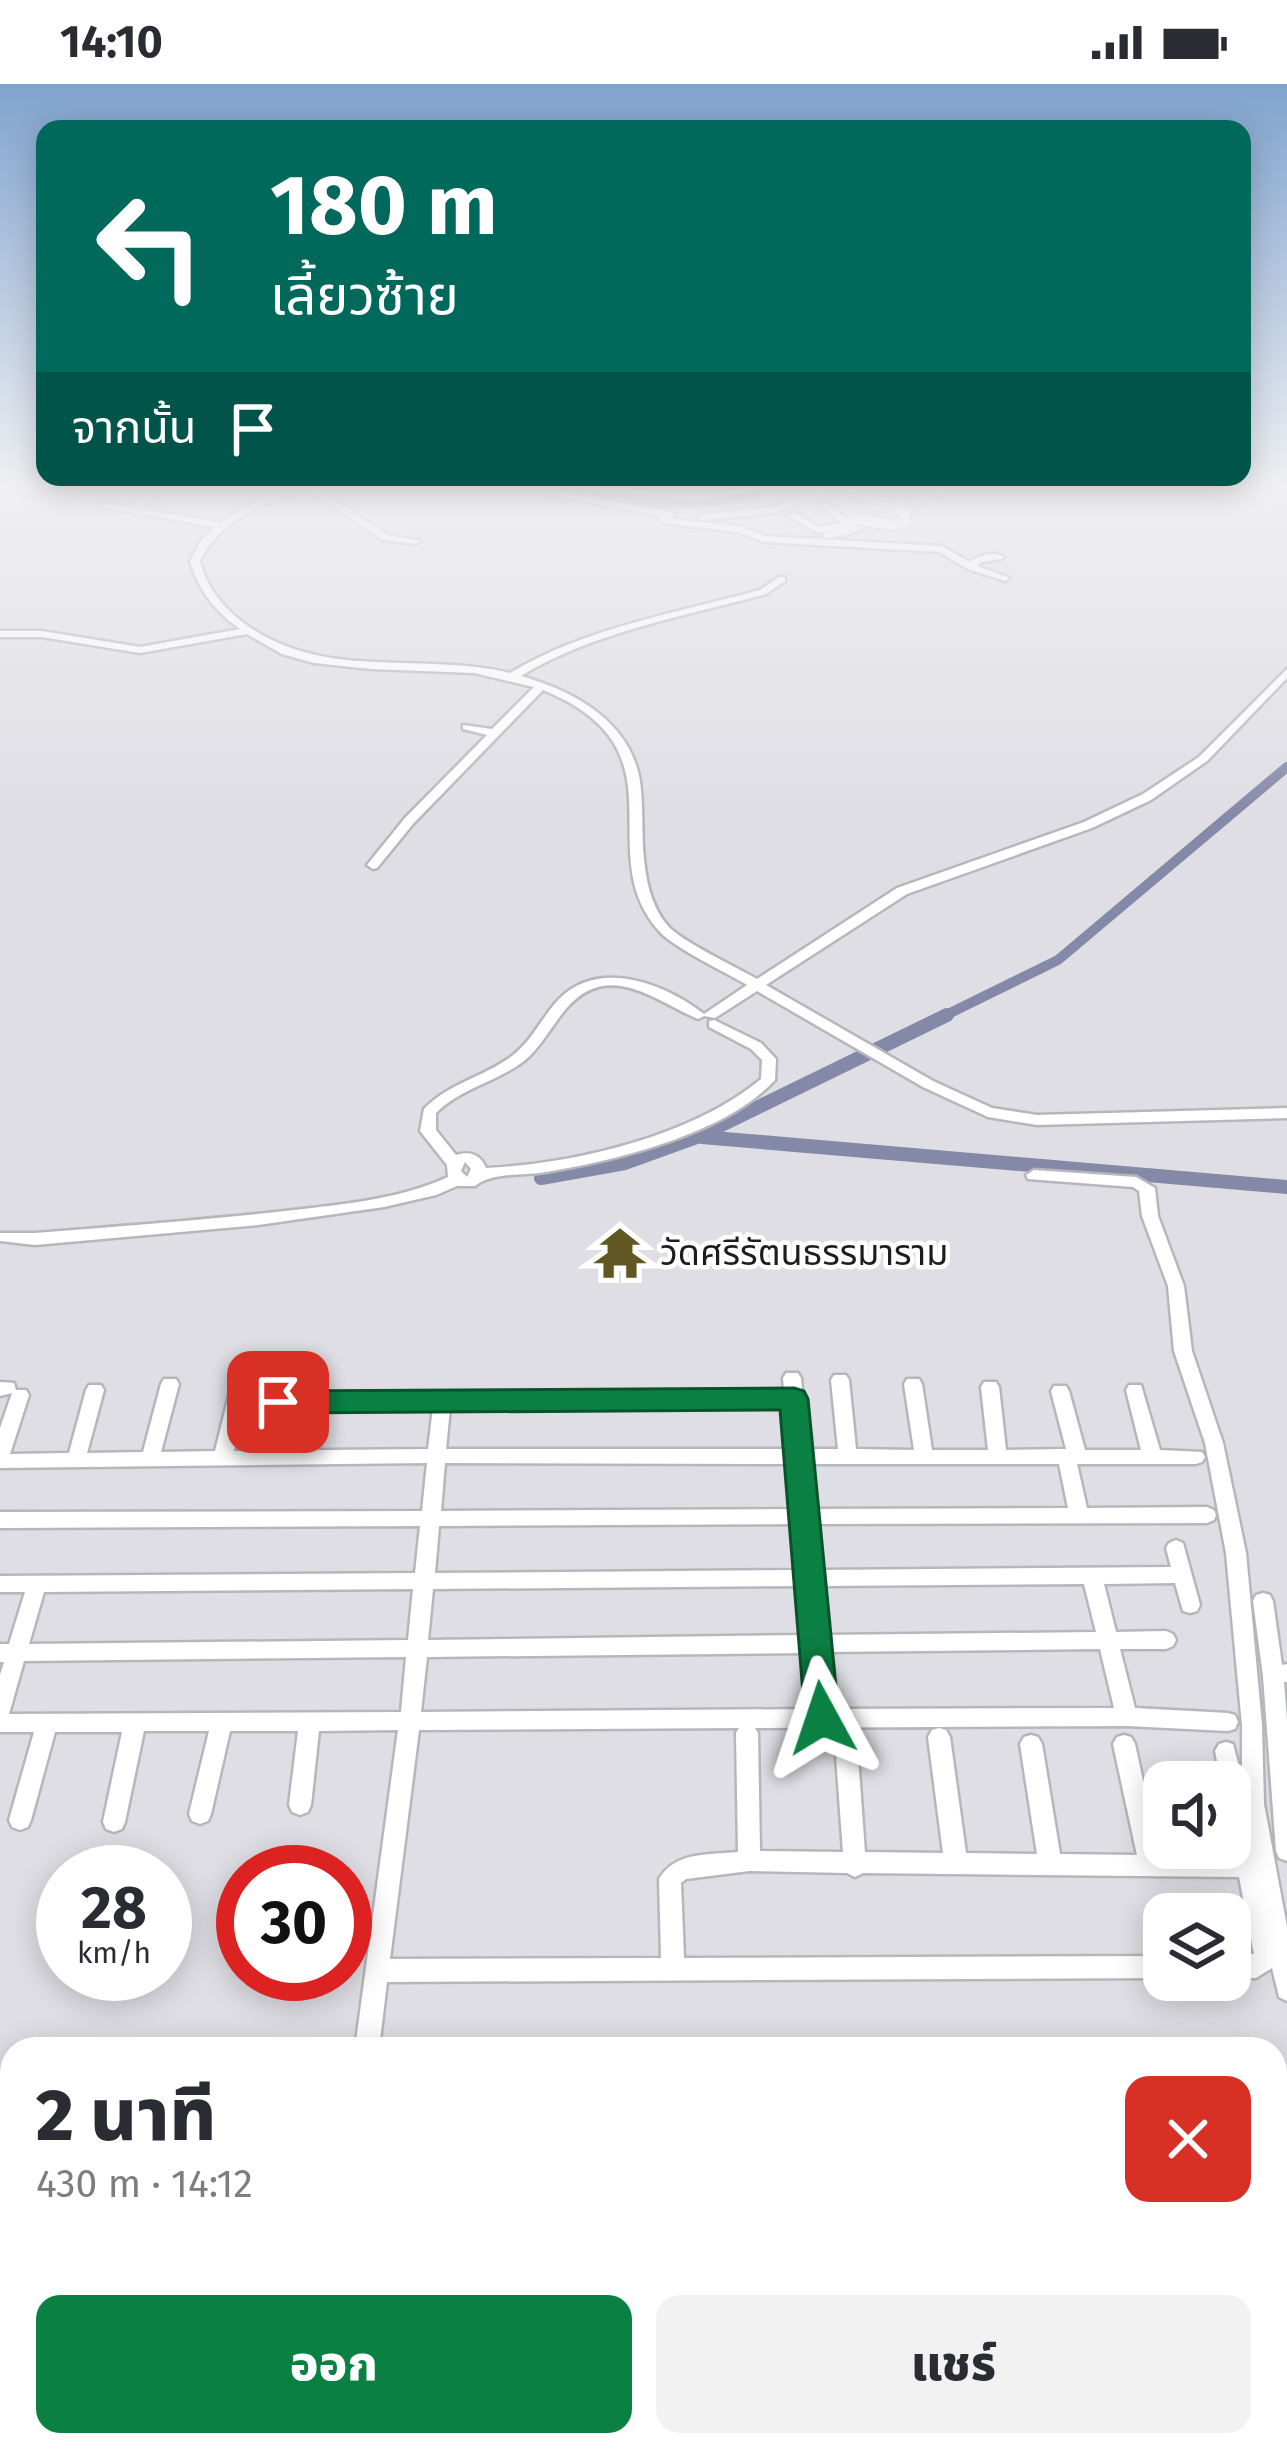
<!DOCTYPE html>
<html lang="th">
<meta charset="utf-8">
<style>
body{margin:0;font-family:"Fira Sans","Noto Sans Thai",sans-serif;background:#f2f2f3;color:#2b2b33;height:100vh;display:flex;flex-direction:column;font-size:45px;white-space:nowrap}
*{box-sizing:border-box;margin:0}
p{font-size:39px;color:#7c7c81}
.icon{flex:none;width:66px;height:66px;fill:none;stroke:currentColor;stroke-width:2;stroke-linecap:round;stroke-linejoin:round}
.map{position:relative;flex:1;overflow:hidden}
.side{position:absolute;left:0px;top:1953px;width:1287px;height:420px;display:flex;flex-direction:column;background:#fff;border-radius:36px 36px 0 0;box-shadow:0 6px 30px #0003}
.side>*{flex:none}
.top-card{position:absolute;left:36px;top:36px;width:1215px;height:366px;border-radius:24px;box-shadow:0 6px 30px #0003;background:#00695c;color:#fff;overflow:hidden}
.controls{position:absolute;left:1143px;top:1677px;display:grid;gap:24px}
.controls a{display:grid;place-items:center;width:108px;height:108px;border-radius:24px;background:#fff;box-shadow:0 6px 30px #0003;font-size:60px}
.speed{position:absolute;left:36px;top:1761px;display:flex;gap:24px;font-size:60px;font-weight:700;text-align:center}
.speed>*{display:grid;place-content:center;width:156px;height:156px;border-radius:50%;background:#fff;box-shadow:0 6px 30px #0003;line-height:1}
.speed small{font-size:30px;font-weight:400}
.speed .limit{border:18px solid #d22;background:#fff;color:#111}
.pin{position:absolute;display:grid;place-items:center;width:102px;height:102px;color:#fff;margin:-51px;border-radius:24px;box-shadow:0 6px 18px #0006}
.me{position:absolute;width:132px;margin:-66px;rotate:355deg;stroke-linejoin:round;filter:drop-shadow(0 0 9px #0008)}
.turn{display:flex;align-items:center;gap:42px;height:252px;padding:0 36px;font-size:54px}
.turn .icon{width:156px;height:156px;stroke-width:2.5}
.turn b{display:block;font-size:84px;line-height:102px}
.then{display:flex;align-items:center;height:114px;padding:0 36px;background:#0003;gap:24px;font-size:45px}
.round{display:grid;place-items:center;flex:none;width:126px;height:126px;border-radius:24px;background:#f2f2f3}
.summary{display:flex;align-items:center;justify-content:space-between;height:204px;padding:0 36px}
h1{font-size:72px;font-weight:800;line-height:90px}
.button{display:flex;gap:24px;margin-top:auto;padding:24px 36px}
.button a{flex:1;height:138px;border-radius:24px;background:#0b8043;color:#fff;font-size:48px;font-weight:800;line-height:138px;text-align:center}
.button a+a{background:#f2f2f3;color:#2b2b33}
.status{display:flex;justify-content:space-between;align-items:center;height:84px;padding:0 60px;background:#fff;direction:ltr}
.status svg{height:33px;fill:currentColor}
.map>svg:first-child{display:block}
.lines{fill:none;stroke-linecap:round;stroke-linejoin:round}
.canal-far2{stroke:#8489a7;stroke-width:8}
.canal-far1{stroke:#8489a7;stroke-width:10}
.canal{stroke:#8489a7;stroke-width:14}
.river{fill:#8489a7;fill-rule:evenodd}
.minor-casing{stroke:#b6b7bc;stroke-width:5}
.minor{fill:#fff;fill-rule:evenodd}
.minor-bridge-casing{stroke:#b6b7bc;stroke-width:14;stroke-linecap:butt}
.minor-bridge{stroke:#fff;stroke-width:10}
.route{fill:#0b8043;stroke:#07532c;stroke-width:3}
.labels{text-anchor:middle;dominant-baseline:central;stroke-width:9;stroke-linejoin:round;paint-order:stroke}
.poi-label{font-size:36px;fill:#1d1d1f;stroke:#fff;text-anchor:start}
</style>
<div class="status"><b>14:10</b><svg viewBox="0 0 49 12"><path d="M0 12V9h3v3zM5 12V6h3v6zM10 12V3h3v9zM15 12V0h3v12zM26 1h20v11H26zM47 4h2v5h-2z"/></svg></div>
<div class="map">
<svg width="1287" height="2373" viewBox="0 0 1287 2373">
<rect width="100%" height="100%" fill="#dedee4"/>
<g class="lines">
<path class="canal-far2" d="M0 404 11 401"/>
<path class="canal-far1" d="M940 934 1058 876 1287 683"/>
<path class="canal" d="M702 1053 1287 1103
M541 1094 625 1079 697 1053 947 931"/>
<path class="river" d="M543 401 696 416 789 401C737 433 596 429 543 401Z
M1261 401H1287V407Z"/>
<g class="minor-casing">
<path id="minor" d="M14 401H30L0 410V404Z
M306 401H322L316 404 388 451 421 457 416 460 383 456 308 406C263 418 222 434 200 477 206 502 221 521 241 537 322 599 418 567 510 589 585 544 676 529 760 506L779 493H785V497L766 510C686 532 593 548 521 592 574 607 630 637 640 697 643 719 642 741 643 763 645 791 649 820 668 842 681 857 736 883 757 895L897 804 1084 738 1143 710 1199 673 1287 585V594L1207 677 1151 716 1092 744 907 810 766 901 933 997 992 1024 1037 1031 1287 1024V1034L1037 1041 988 1033 923 1003 757 907 715 934 704 932 698 935C653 916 608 875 565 926 551 943 541 963 524 977 497 998 461 1004 436 1029V1046L456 1071C470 1067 480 1070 486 1084 574 1080 693 1052 761 995L762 976 751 965 709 943V937L714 936 761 959 776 975 775 996C725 1050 617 1076 546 1088 523 1092 492 1088 475 1102H457L436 1111 384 1123 258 1141 35 1161 0 1157V1149H35C121 1142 208 1136 294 1126 346 1120 400 1115 448 1093L447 1081 420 1047 424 1025C449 999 484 993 512 972 532 957 542 933 559 915 600 874 665 900 704 930L747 901C727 889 673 863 660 848 587 768 690 666 543 606L413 740 377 784 373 785 367 781 405 734 487 651 463 645V641L492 645 534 603 474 589 371 585 314 579 282 570 247 550 140 569 42 553H0V547H42L140 563 240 545C216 528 198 506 190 477L200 458 214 443 98 422 103 419 129 424 154 405 157 406V410L139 425 220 438 260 415ZM465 1078 471 1085 467 1093 461 1087Z
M497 401H516L671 428 676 431 674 433 666 434 739 442 766 452 941 462 970 478C978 471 995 467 1004 473L1002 475 982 478 977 482 1010 494 1005 497 968 485 939 468 765 458 737 448 663 439 656 431Z
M836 401H849L774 429 703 436 698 433 703 430 773 423Z
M859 401H869L858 409 902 418 925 413 882 401C900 401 922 411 939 407L925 401H938L951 407 850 450 827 454 824 453V449L848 444 817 449 787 431 795 429 819 443 843 439 822 423 821 421 825 418 855 441 900 423 851 412 838 420 831 418Z
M1225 401H1238L1287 416V422Z
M1034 1086 1136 1093 1155 1104 1158 1132 1184 1202 1192 1267 1223 1359 1246 1469 1262 1641 1264 1720 1287 1843V1917L1279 1913 1272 1884 1256 1894H1230V1872L1254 1870 1239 1793 863 1789 855 1793 847 1789 749 1787 686 1795 681 1799 684 1874 1164 1872V1894L387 1898 379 1965H355L398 1646 319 1647 311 1721 308 1728 300 1731 292 1728 289 1721 298 1647H230L211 1730 208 1737 200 1740 192 1737 189 1730 209 1647H144L125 1738 122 1745 114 1748 106 1745 103 1738 122 1648H55L31 1736 28 1743 20 1746 12 1743 9 1736 34 1648H0V1591L4 1578H0V1560H9L25 1508H0V1492L415 1489 420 1442 0 1444V1428L422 1427 427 1379 0 1384V1344L12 1309 0 1312V1298L14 1299 16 1306H26L29 1311 10 1370 69 1369 86 1306 89 1301H101L104 1306 87 1369 143 1368 161 1300 164 1295H176L179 1300 161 1368 215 1367 232 1299 235 1294H247L250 1299 247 1311 784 1308 783 1294 786 1289H798L801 1294 807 1365H838L831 1296 834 1291H846L849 1296 856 1365 914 1366 904 1300 907 1295H919L922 1300 932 1366H988L981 1303 984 1298H996L999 1303 1006 1366 1066 1365 1051 1307 1054 1302H1066L1069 1307 1085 1366H1141L1126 1306 1129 1301H1141L1160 1366 1202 1368 1205 1373 1202 1378 1196 1380H1077L1087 1424 1207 1423 1214 1426 1216 1431 1214 1436 1207 1439 814 1440 819 1486 1171 1483 1166 1464 1169 1459 1176 1456 1183 1459 1200 1521 1197 1527 1190 1529 1183 1527 1175 1499 1104 1500 1116 1548 1166 1547 1173 1550 1176 1556 1173 1562 1166 1565H1120L1135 1624 1228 1629 1235 1631 1238 1638 1235 1645 1228 1647 1127 1642 755 1644 758 1649 760 1767 843 1768 835 1658 839 1651 846 1649 853 1651 857 1658 865 1768 943 1769 928 1653 932 1646 939 1644 946 1646 950 1653 966 1769 1037 1770 1020 1660 1024 1653 1031 1651 1038 1653 1042 1660 1060 1770 1137 1771 1113 1660 1117 1653 1124 1651 1131 1653 1135 1660 1159 1771 1235 1772 1230 1745V1698H1221L1215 1667 1219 1660 1226 1658 1233 1660 1242 1694V1641L1226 1469 1205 1359 1174 1267 1168 1202 1142 1132 1139 1107 1133 1103 1028 1095 1026 1091ZM786 1322 789 1365H446L450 1324ZM433 1324 428 1365 234 1367 244 1325ZM445 1379 790 1380 794 1425 441 1427ZM809 1380H1059L1068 1424 813 1425ZM795 1440 799 1486 435 1489 439 1442ZM1084 1500 1096 1548 825 1551 820 1502ZM801 1502 805 1551 428 1556 433 1505ZM413 1505 408 1556 29 1560 44 1508ZM1100 1565 1114 1624 832 1625 826 1568ZM806 1569 811 1625 421 1628 427 1573ZM406 1573 401 1628 9 1630 24 1577ZM739 1644 736 1649 738 1768C709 1771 675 1767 659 1795L661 1874 390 1875 419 1646Z
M1263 1509 1270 1511 1273 1517 1282 1581 1287 1580V1598H1284L1287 1636V1777L1279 1774 1276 1767 1263 1592 1253 1517 1256 1511Z
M299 2361H327L325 2373H297Z
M928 2361H956L959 2373H931Z
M1029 2361H1057L1059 2373H1031Z
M1114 2361H1142L1143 2373H1115Z
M1202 2361H1236L1242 2373H1208Z"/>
</g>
<use href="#minor" class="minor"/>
<g class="minor-bridge-casing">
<path id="minor-bridge" d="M874 421 906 428 904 437
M854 435 893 441"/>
</g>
<use href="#minor-bridge" class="minor-bridge"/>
</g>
<linearGradient id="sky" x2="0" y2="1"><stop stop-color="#80a3ce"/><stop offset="0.55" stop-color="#f0f0f3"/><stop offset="1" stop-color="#f0f0f3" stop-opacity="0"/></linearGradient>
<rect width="1287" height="733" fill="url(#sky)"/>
<path class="route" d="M794 1304 804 1307 808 1315 839 1634 834 1645 822 1650 810 1645 805 1634 780 1326 278 1329 267 1326 263 1318 267 1310 278 1307Z"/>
<defs>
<g id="temple-bare" transform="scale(4.14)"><path d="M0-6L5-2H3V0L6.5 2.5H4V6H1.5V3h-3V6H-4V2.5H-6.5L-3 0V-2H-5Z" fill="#615723" stroke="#fff" stroke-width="2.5" paint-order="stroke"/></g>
</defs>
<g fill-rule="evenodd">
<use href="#temple-bare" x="620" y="1169"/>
</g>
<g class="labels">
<g class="poi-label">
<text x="660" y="1169">วัดศรีรัตนธรรมาราม</text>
</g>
</g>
</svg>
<div class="controls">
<a><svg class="icon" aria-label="sound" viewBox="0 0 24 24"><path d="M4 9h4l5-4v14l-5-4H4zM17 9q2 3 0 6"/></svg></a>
<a><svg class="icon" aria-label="layers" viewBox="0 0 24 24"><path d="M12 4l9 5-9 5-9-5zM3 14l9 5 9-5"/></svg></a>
</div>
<div class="speed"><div>28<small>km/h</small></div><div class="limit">30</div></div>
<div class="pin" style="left:278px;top:1318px;background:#d93025"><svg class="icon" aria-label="arrive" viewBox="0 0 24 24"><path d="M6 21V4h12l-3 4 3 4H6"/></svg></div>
<svg class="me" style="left:822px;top:1634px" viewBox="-20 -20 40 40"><path d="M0-17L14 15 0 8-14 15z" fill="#0b8043" stroke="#fff" stroke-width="4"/></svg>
<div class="top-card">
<div class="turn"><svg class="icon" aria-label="left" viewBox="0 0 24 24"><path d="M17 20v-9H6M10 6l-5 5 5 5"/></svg><div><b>180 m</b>เลี้ยวซ้าย</div></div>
<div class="then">จากนั้น<svg class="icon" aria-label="arrive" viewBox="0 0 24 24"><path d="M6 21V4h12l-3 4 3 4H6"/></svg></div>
</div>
<section class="side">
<div class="summary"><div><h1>2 นาที</h1><p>430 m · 14:12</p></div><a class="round" style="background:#d93025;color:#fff"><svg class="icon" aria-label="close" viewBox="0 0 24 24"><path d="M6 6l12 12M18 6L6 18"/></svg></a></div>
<div class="button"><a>ออก</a><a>แชร์</a></div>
</section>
</div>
